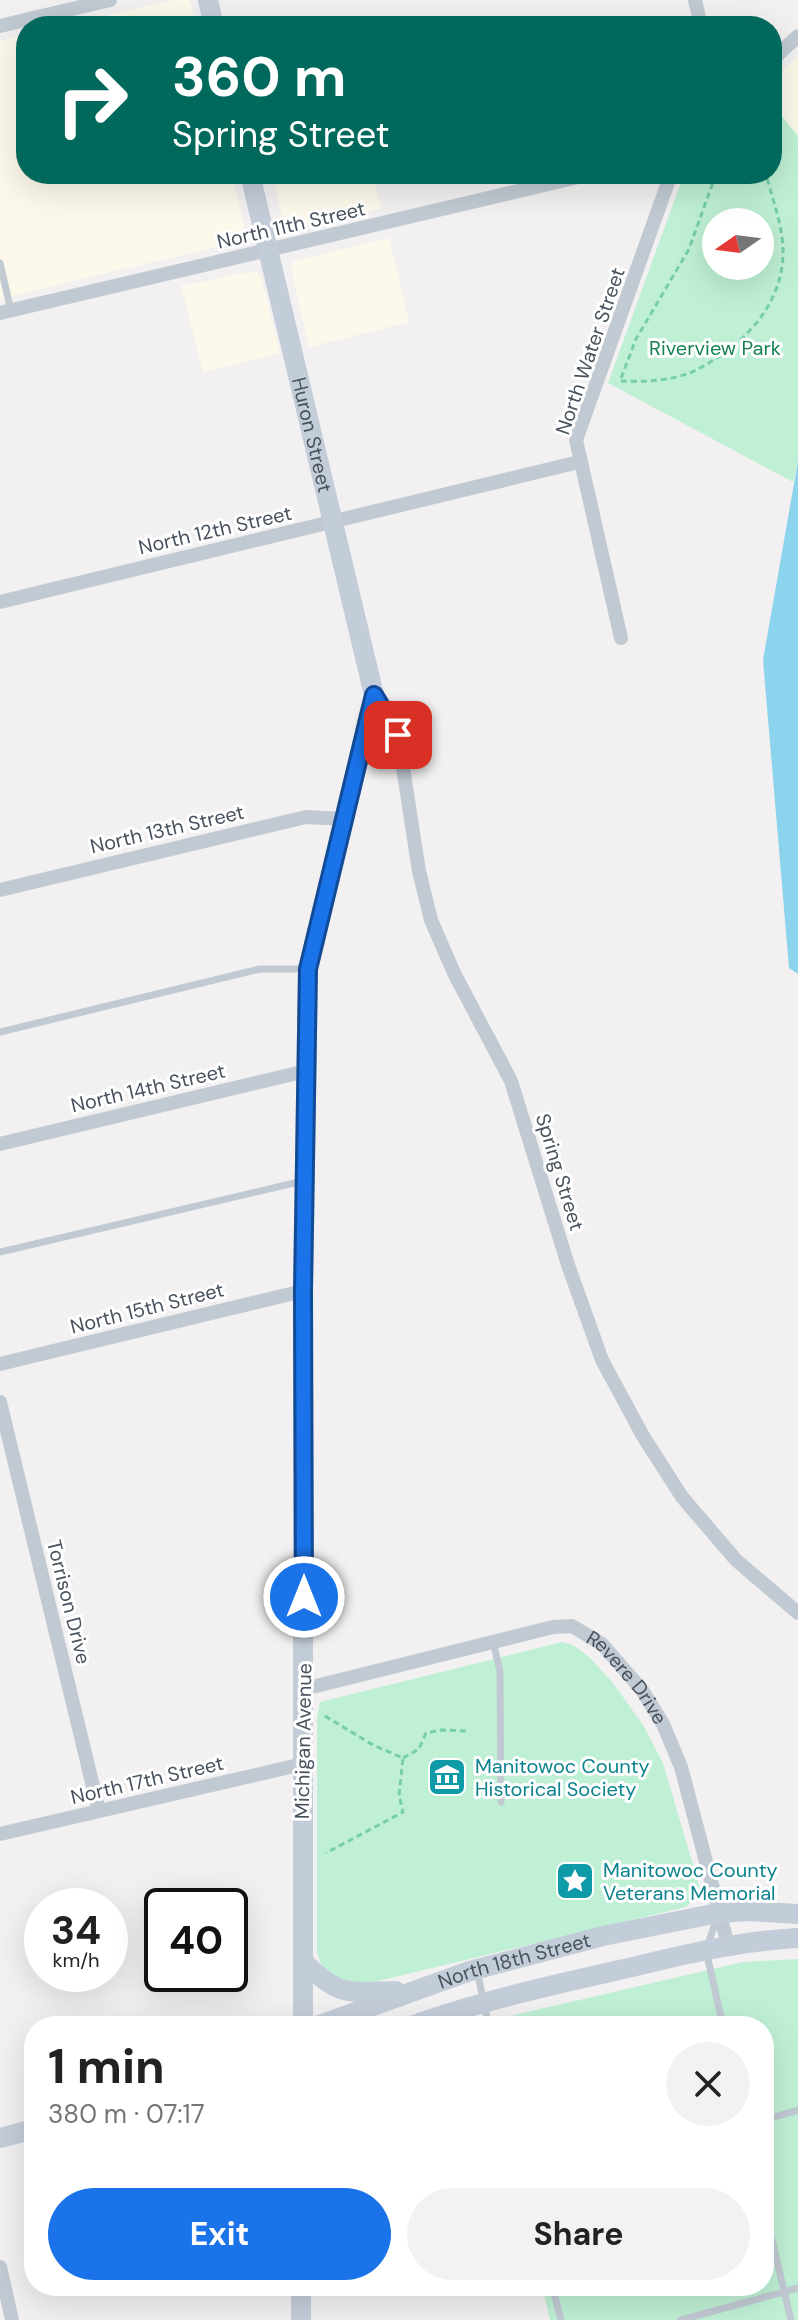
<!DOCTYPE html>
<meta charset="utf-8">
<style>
body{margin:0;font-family:"DM Sans",sans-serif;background:#f2f2f2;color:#222;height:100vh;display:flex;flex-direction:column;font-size:30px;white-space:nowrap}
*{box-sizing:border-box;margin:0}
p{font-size:26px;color:#767676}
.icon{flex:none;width:44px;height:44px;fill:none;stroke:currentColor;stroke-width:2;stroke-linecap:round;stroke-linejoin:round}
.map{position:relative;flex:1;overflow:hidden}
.side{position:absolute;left:24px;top:2016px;width:750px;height:280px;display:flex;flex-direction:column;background:#fff;border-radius:32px;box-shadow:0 8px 32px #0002}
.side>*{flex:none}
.top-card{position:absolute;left:16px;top:16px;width:766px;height:168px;border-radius:32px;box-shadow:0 8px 32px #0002;background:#00695c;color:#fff;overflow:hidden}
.needle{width:52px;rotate:256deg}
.tools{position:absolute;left:702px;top:208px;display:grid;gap:16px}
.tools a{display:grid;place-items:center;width:72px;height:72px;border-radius:50%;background:#fff;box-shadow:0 8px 32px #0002;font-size:40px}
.speed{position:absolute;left:24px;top:1888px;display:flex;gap:16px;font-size:40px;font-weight:700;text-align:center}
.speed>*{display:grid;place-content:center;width:104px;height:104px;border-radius:50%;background:#fff;box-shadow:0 8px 32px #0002;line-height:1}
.speed small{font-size:20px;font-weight:400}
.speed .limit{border:4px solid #111;border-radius:12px;background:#fff;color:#111}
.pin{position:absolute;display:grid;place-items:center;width:68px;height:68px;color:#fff;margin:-34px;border-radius:16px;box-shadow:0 4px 12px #0006}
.me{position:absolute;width:88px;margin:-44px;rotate:0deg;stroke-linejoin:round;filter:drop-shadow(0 0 6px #0008)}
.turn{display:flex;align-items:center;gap:28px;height:168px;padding:0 24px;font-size:36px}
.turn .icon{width:104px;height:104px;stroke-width:2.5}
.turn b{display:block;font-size:56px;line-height:68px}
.round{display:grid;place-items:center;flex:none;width:84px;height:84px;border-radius:42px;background:#f2f2f2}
.summary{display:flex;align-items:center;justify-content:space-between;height:136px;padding:0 24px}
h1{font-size:48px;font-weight:700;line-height:60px}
.cta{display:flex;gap:16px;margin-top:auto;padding:16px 24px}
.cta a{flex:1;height:92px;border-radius:48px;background:#1a73e8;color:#fff;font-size:32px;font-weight:700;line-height:92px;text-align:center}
.cta a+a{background:#f2f2f2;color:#222}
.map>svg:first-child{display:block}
.commercial{fill:#fcf8ea}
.green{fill:#bff0d5;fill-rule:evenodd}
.water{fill:#8cd3ed}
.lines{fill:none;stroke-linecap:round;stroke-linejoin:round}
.path{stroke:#77cea8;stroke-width:3;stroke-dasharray:6 4;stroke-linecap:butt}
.lane{stroke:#c1c9d2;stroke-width:7}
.street{stroke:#c1c9d2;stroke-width:14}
.secondary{stroke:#c3ccd9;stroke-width:20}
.route-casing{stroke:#114b97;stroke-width:20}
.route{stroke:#1a73e8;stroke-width:14}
.labels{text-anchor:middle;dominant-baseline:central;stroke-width:6;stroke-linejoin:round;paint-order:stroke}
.street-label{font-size:20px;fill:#48525e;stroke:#fff}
.park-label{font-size:20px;fill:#178152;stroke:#fff}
.culture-label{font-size:20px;fill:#0d838f;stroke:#fff;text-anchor:start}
</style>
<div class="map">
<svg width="798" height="2320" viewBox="0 0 798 2320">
<rect width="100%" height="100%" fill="#f2f0f0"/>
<path class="commercial" d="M174 0H188L191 3 196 26H63Z
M26 35V174H232L245 229V237L240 241 0 299V41Z
M798 56V136L772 104V80Z
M307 174H373L381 209 290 229 285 226 282 217 274 182Z
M389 238 409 322 309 347 291 269 294 261Z
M257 272 261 276 280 353 203 372 181 286 242 273Z"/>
<path class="green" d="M772 104 798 136V461L793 482 608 383 684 174H772ZM716 222H760V266H716Z
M562 1642 573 1645 589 1657 613 1683 643 1725 663 1763 699 1885 698 1896 686 1907 366 1984C342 1984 323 1978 317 1952V1718L320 1702Z
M798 1959V2320H550L542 2286H764V2026L476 2024 743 1962Z"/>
<path class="water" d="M798 461V974L789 968 763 660Z"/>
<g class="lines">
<path class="path" d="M716 174 689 249 636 339 620 381C644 382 676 381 698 369 743 346 783 305 783 252 783 226 772 198 766 174
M325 1716 373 1745 403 1758 399 1795 403 1812 326 1853
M403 1758 419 1749 426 1733 441 1730 468 1731"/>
<path class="lane" d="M0 263 11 311
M0 1032 260 969H306
M0 1252 303 1181
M493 1642 500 1671 501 1802
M718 1915 706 1950 723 2026
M477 1971 489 2026
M764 2120 798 2110
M764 2206 791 2320
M552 2286 561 2320
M681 2320 798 2288"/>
<g class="street">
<path d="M695 0 701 26"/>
<path d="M0 26 110 0"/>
<path d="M772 60 798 36"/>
<path d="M0 313 591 174"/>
<path d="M0 602 579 462"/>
<path d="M621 638 576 440 671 174"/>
<path d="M374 695 398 735 419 871 431 920 454 973 511 1081 568 1265 602 1360 643 1436 682 1497 736 1560 798 1613"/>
<path d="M0 890 306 817 344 819"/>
<path d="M0 1144 306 1071"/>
<path d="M0 1364 303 1291"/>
<path d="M0 1402 99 1811"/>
<path id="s1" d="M304 1689 553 1627 572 1626 602 1644 642 1690 663 1724 681 1767 728 1945"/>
<path d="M0 1834 303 1764"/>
<path d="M0 2267 12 2320"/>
</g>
<g class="secondary">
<path d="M208 0 214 26"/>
<path id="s2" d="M250 174 374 695 308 969 303 1291V2026"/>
<path d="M303 1961C340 1998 347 1992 396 1991"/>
<path id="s3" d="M317 2026 470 1971 603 1936 718 1913 750 1911 798 1914"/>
<path d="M411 2026C480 2001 552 1985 624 1969 682 1955 738 1941 798 1938"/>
<path d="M0 2138 34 2129"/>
<path d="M301 2320V2286"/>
</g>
</g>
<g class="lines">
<g class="route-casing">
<path id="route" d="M304 1597 303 1291 308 969 374 695 398 735"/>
</g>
<use href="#route" class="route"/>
</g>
<defs>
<g id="museum-square" transform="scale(2)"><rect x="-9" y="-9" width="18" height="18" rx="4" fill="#0f9aa8" stroke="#fff"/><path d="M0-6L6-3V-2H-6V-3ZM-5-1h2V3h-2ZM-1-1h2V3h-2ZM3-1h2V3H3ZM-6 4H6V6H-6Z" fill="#fff"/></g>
<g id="sight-square" transform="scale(2)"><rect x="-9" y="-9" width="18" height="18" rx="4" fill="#0f9aa8" stroke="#fff"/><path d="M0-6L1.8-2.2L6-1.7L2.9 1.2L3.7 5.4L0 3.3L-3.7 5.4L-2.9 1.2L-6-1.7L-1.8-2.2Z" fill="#fff"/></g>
</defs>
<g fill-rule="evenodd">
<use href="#museum-square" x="447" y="1777"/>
<use href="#sight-square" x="575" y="1881"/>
</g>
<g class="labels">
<g class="street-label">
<text transform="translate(291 225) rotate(-13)">North 11th Street</text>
<text transform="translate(590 351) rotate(-71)">North Water Street</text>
<text stroke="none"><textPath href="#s2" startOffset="268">Huron Street</textPath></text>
<text transform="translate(215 530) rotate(-13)">North 12th Street</text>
<text transform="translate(167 829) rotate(-13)">North 13th Street</text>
<text transform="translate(148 1088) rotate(-13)">North 14th Street</text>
<text transform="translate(560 1172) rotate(73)">Spring Street</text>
<text transform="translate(147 1308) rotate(-14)">North 15th Street</text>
<text transform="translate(69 1602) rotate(76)">Torrison Drive</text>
<text stroke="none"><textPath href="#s1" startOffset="352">Revere Drive</textPath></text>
<text transform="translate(303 1741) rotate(-89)">Michigan Avenue</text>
<text transform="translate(147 1780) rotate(-13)">North 17th Street</text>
<text stroke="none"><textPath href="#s3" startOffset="208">North 18th Street</textPath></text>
</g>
<g class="park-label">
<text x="715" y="348">Riverview Park</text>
</g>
<g class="culture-label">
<text x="475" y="1766">Manitowoc County<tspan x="475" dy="23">Historical Society</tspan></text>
<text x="603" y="1870">Manitowoc County<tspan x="603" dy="23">Veterans Memorial</tspan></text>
</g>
</g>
</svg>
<div class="tools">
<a><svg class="needle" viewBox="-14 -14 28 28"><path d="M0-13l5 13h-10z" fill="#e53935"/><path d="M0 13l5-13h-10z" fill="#767676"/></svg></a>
</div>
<div class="speed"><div>34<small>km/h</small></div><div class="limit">40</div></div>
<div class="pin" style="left:398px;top:735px;background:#d93025"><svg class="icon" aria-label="arrive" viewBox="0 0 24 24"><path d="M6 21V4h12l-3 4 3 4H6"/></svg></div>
<svg class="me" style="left:304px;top:1597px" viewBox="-20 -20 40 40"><circle r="17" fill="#1a73e8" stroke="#fff" stroke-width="3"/><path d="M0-11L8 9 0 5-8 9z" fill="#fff"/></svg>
<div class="top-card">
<div class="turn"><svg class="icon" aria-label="right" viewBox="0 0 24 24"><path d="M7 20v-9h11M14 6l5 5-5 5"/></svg><div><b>360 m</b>Spring Street</div></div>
</div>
<section class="side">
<div class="summary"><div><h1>1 min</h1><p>380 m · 07:17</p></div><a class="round"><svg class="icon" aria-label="close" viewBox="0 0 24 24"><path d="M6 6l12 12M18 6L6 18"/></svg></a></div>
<div class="cta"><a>Exit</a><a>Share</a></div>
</section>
</div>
